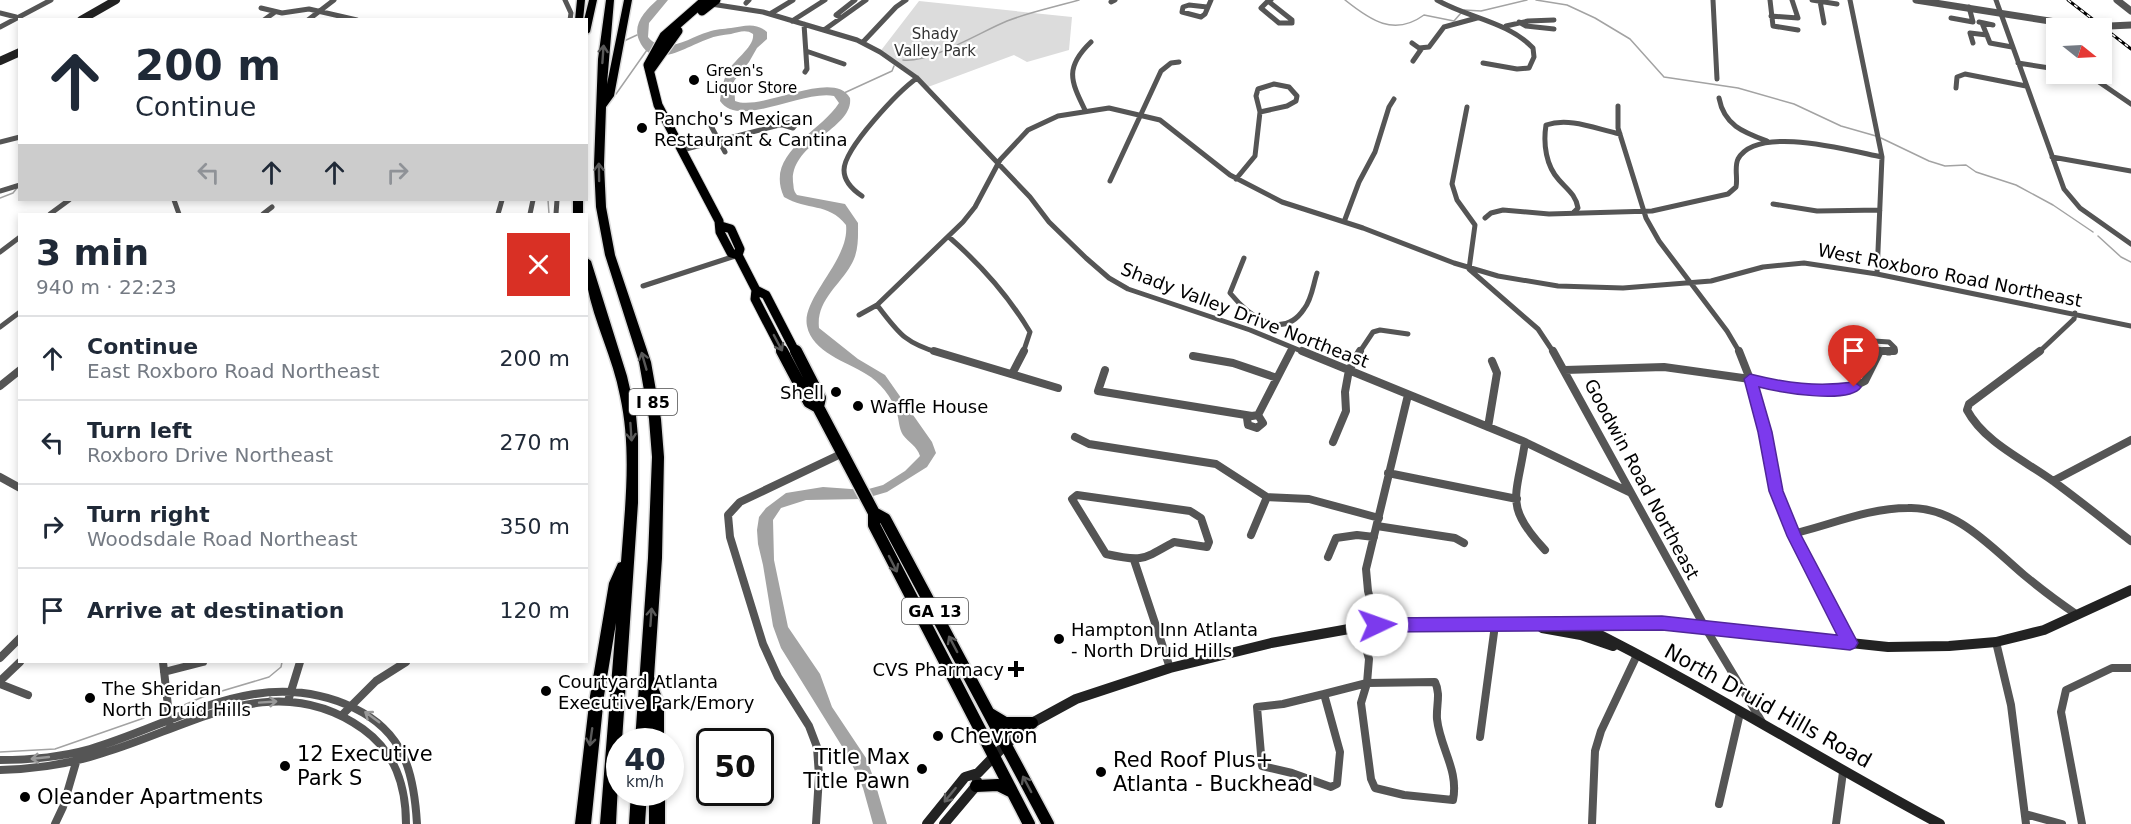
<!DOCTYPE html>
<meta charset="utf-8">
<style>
body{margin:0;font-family:"DejaVu Sans",sans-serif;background:#f6f6f7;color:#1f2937;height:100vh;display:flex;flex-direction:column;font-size:22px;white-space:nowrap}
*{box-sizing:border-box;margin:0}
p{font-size:20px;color:#747a83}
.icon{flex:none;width:33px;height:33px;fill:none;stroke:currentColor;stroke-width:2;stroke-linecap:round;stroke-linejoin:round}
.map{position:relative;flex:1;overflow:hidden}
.panel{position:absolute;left:18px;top:213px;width:570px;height:450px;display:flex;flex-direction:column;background:#fff;border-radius:0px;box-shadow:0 3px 9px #0003}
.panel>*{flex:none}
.guide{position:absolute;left:18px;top:18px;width:570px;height:183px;border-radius:0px;box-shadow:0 3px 9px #0003;background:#fff;color:#1f2937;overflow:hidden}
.needle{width:39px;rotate:108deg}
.fabs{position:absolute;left:2046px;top:18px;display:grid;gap:12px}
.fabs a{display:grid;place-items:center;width:66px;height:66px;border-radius:0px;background:#fff;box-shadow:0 3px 9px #0003;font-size:30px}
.speed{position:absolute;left:606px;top:728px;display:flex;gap:12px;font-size:30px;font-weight:700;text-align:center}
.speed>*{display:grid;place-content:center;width:78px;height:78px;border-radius:50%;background:#fff;box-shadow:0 3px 9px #0003;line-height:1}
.speed small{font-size:15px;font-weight:400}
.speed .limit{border:3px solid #111;border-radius:9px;background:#fff;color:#111}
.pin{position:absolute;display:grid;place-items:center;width:51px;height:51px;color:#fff;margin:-62px -26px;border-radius:50% 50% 50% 0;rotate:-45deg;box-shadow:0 0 6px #0007}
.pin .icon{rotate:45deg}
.me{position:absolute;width:66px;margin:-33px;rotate:87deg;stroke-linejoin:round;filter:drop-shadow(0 0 4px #0008)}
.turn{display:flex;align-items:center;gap:21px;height:126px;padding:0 18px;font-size:27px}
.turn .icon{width:78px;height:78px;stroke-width:2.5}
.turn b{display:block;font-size:42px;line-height:51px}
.lanes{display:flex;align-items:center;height:57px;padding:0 18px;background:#0003;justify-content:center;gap:30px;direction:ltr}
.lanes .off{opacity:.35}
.round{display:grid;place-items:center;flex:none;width:63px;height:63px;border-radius:0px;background:#f6f6f7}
.head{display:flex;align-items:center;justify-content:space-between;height:102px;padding:0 18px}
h1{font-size:36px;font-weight:700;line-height:45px}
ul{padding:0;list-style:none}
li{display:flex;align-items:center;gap:18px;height:84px;padding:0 18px;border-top:2px solid #e0e1e3}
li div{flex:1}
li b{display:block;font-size:22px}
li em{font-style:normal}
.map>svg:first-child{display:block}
.green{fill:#dcdcdc}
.water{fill:#a3a3a3}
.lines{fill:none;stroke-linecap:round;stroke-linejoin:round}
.stream{stroke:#a3a3a3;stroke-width:1.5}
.primary-far1-casing{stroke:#dbdbdb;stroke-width:11}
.primary-casing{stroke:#dbdbdb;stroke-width:15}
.motorway-casing{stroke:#dbdbdb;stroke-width:3}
.minor-far1{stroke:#555;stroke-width:5}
.minor{stroke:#555;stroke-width:8}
.tertiary{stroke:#555;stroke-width:7}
.secondary-far1{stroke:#222;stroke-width:8}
.secondary{stroke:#222;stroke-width:10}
.primary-far1{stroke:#000;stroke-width:9}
.primary{stroke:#000;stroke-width:12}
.motorway{fill:#000;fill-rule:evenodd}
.rail-casing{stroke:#000;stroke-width:3}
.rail{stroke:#fff;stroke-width:1.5;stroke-dasharray:4;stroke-linecap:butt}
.tertiary-bridge{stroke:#555;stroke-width:7}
.oneway{stroke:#595959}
.oneway2{stroke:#999}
.oneway3{stroke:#646464}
.route{fill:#7c3aed;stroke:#51269a;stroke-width:1.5}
.poi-dot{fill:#000;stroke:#fff;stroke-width:2}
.labels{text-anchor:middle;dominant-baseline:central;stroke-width:4.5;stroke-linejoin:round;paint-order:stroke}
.far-park-label{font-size:15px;fill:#333;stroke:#fff}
.far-poi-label{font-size:15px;fill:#000;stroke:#fff;text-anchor:start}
.shield{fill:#fff;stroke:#4c4c4c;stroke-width:1.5}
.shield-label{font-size:16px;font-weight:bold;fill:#000}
.poi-label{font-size:18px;fill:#000;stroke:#fff;text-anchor:start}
.street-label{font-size:18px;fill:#000;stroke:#fff}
.near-street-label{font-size:21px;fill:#000;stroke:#fff}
.near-poi-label{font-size:21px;fill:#000;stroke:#fff;text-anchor:start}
</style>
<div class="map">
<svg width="2131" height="824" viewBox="0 0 2131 824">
<rect width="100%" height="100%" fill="#fff"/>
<path class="green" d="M919 1 1072 17 1069 50 1027 62 1014 55 928 87 879 53Z"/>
<path class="water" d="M657 0H668L649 23 648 37C664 57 690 37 708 32 716 29 723 29 731 28 744 26 756 22 767 32V39L757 48 749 62 734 81 735 101C762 112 833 68 850 98 854 128 790 143 793 182 794 188 793 190 797 195L845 204 858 223C858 237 859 252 851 265 839 286 816 301 819 328L858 359 885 375 932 442 936 453 927 467 887 492 863 499 806 500 781 508 773 520 774 560 788 627 820 674 832 707 866 758 874 779 887 824H873L863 788 848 756 781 648 773 626 763 565 758 544 757 530 759 517 766 508 786 493 823 487 865 490 883 485 905 471 920 456C917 446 909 443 903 435 899 429 899 420 897 413 892 397 880 382 866 374 847 362 812 352 807 326 801 298 850 260 846 225 828 202 807 211 784 197 764 153 820 133 839 103L834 96C801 90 739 129 720 101 721 91 723 81 727 73 733 60 755 47 753 34 746 29 739 32 731 34 723 35 715 36 708 39 687 46 652 72 639 40 632 24 646 10 657 0Z"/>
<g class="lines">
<path class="stream" d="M1345 0C1370 20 1394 37 1424 15L1454 21 1461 13
M1536 0 1567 5 1595 18 1630 39 1664 77 1738 88 1794 104 1841 126 1876 136
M1464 10 1481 11 1527 0
M624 41 637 35
M903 60C931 63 980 32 1007 21 1030 12 1055 7 1079 0
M844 93 892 71 894 66
M616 94 647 50
M1881 138 1929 161 1945 166 1966 165 1976 172 2016 185 2053 205 2093 232
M0 198 13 193 17 188
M548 200 549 214
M2098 236 2121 257 2131 262
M184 705 205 696 269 677 281 667 282 662
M0 752 55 749 144 718"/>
<g class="primary-far1-casing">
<path id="primary-far1" d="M705 0 664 36 648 65 658 105 719 221 720 232 731 253 738 255
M702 11 716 0
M651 69 678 31
M721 226 731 229 740 249 738 255 756 290 755 299 783 353
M756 290 766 295 796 353"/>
</g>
<g class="primary-casing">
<path id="primary" d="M782 351 809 402 818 407 874 513 885 519 1048 824
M796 351 820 398 818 407
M874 513V525L1029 824
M990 714 1005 723H1032
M976 786 998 785 1012 792"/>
</g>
<g class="motorway-casing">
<path id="motorway" d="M577 0H585L583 20H575Z
M589 0H597L590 32 586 35V20H584Z
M606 0H614L607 84 624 0H632L614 96 606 107 604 165 606 207 615 255 651 362 661 419 664 457 662 558 654 677 664 702V741H650V737L649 741H635L648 558 652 457 649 419 639 362 605 255 596 207 594 165 598 59Z
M573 200H583V214H573Z
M586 257 591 261 627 376 636 415 638 437V503L622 741H620L616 824H600L616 623 604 696 591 824H575L590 696 609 583 618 563 621 562C625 507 632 450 620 396 613 358 594 323 587 285 585 276 586 266 586 257Z
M631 792H647L645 824H629Z
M649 792H665V824H649Z"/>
</g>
<path class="minor-far1" d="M565 0 571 13 570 20
M1437 0C1468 18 1507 21 1533 48L1534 57 1529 68 1517 69 1483 63
M1713 0 1717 79
M1770 0 1773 26 1798 30
M1792 0 1798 18
M1812 0 1837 4
M1850 0 1882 157 1877 274
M1996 0 2064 189 2080 208 2131 244
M1268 1 1292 20V23H1279L1261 8Z
M1268 1 1271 0
M1820 1 1824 23
M1111 2 1115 0
M746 3 749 0
M711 4 763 12 857 40 880 52 917 78 1030 197 1049 222 1086 258 1109 278 1128 289 1250 330 1306 353
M1207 7 1189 5 1183 7 1182 12 1201 17 1205 14 1211 0
M261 8 282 13 309 9 357 20
M0 13 16 17
M770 14 793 0
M1771 16 1798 18
M840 17 836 15 855 0
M1951 18 1973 22 1969 7
M264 20 275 12
M308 20 334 0
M792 21 825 0
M1519 22 1526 26 1554 29
M1979 22 1993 25
M1982 23 1990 43 2012 47
M804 24 807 69 805 72
M1506 26 1528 21 1554 20
M0 27 51 0
M824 30 866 0
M863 42 896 7 906 0
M1412 43 1419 48 1429 47 1444 27 1477 18
M1973 43 1970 33 1987 35
M806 51 844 64
M1413 61 1422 48
M2018 63 2056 69
M2082 74 2096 80 2131 104
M1274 84 1289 87 1297 96 1296 101 1287 106 1260 112 1256 96 1258 89Z
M1956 88 1957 77 1965 74 2026 86
M1719 98C1724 125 1743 132 1767 141
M1618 106V128L1646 218 1659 241 1727 331 1740 353
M1467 107 1452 184 1457 200 1475 225 1469 269 1538 329 1554 353
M1085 110C1070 80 1065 67 1091 42
M711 126 725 152
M0 142 20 137
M682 150 799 120 793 128 783 125
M2052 157 2131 171
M1236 179 1255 156 1260 112
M1110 181 1161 71 1171 63 1179 62
M0 191 20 185
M862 196C853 190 844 181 844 170 844 148 899 91 917 78
M174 200 179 214
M1773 204 1817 211 1880 210
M1574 212 1578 208C1576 195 1567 189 1559 180 1546 166 1543 144 1546 125 1570 117 1596 129 1620 134
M50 214 69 200
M263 214 272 207
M498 214 502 200
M530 214 533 200
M556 214 557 200
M1485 218 1491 213 1503 210 1549 214 1652 211 1728 194 1736 187C1738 178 1734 167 1738 159 1757 124 1851 151 1882 157
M1344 222 1359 182 1375 152 1389 107 1394 99
M949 237C981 265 1008 295 1030 332L1023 353
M0 252 20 237
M1244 258 1230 293C1248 315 1282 342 1304 309 1312 299 1313 285 1317 273
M643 286 738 255
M877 305C899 333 903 342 939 353
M859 315 877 305 963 222 975 207 1000 160 1028 130 1058 116 1109 108 1160 120 1230 175 1282 202 1363 228 1454 263 1498 276 1558 286 1623 288 1711 281 1763 267 1804 263 1877 274 2131 326
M0 327 20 312
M1290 353 1292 349
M1359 353 1373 332 1380 330 1408 334
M1888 353 1875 349 1874 341 1889 342 1895 348V351L1890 353
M2038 353 2074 319 2075 313"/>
<path class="minor" d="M934 351 1058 388
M1302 351 1525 442 1631 493
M1553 351 1706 629 1762 722
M1739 351 1750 379 1765 432 1776 491 1794 536 1850 643
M1883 351H1894
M2040 351 1969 404 1967 410C1984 442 2024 460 2053 481 2079 500 2105 521 2131 541
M1193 356 1233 363 1277 378
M1105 370 1098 391 1252 416 1258 415 1291 351
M1565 370 1664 367 1750 379 1780 387 1827 391 1853 387 1865 381 1880 351
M1012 374 1024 351
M0 386 20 370
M1247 418 1248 425 1257 428 1263 423 1258 415
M1488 427 1497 373 1492 361
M1075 437 1089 444 1216 464 1267 497 1309 499 1379 518
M1333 442 1346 411 1345 392 1349 370 1360 351
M1525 442C1517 497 1503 505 1545 550
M1388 473 1517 499
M0 477 20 488
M2053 481 2131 440
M1077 495 1190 511 1201 518 1209 542 1207 547 1174 542C1142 560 1142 562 1106 554L1072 499Z
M1377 526 1455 538 1464 543
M1251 535 1267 497
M1794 536 1800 532C1835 523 1871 508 1908 508 1955 506 1991 547 2024 575 2041 589 2058 602 2076 614
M1328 557 1336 538 1357 535 1374 537
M1134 560 1170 668
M1377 625 1368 591 1366 569 1408 395
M1996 642 2011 705 2026 824
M0 658 20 638
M163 662 170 724
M164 672 203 662
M0 681 20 662
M1435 682C1441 694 1436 706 1437 719 1440 748 1459 770 1453 800L1404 795 1375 788 1371 779 1361 703 1367 683Z
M0 684 28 695
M1324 694 1340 752 1337 784 1331 787 1292 773 1262 766 1257 707 1283 704Z
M1324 694 1367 683 1369 659 1360 627
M288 701 300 662
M343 714 376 681 406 662
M1480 737 1495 625
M0 760C30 760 61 757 90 749 179 723 260 663 354 708 404 732 414 772 417 824
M0 770C35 769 70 764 103 753 191 727 275 666 363 729 395 752 406 785 406 824
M1719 804 1740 713
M2025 814 2062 824
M55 824 63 807 77 759
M816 824 819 776 817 747 809 726 778 677 763 644 730 537 728 515 740 502 843 453
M1592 824 1595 751 1601 731 1637 655
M1836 824 1843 772
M2082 824 2061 712 2066 690 2112 668H2131"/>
<path class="tertiary" d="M1916 0 2088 27
M2117 0 2131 11"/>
<path class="secondary-far1" d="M81 20 116 0
M0 61 20 52"/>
<path class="secondary" d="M1582 626C1704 686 1820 760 1940 824
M1542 628 1581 635 1613 646
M927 824 965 777 978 773 1006 744 1032 723 1076 699 1170 668 1271 643 1360 627 1397 624 1662 623 1888 647 1949 646 1996 642 2044 630 2131 590
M944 824 976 786 977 781"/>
<use href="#primary-far1" class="primary-far1"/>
<use href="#primary" class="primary"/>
<use href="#motorway" class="motorway"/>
<g class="rail-casing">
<path id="rail" d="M2068 0 2131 49"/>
</g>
<use href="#rail" class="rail"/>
<path class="tertiary-bridge" d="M2088 27 2131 25"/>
</g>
<defs><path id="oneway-shaft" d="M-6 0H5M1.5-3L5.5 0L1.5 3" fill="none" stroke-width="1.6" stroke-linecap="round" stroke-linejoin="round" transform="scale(1.5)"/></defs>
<g class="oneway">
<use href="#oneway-shaft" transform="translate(603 54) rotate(-86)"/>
<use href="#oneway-shaft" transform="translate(599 172) rotate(-91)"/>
<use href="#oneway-shaft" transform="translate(778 343) rotate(62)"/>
<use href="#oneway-shaft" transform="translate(644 361) rotate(-106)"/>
<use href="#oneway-shaft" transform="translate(631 432) rotate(86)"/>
<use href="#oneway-shaft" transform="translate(893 564) rotate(63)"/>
<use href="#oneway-shaft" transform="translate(651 617) rotate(-86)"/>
<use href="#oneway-shaft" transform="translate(953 644) rotate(-118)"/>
<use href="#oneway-shaft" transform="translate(591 737) rotate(98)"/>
<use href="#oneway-shaft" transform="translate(1027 784) rotate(-118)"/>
</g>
<g class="oneway2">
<use href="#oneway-shaft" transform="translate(268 702) rotate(-4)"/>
<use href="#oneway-shaft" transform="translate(372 717) rotate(-144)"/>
<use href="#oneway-shaft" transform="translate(40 758) rotate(174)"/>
</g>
<use class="oneway3" href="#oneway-shaft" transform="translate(950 795) rotate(129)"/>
<path class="route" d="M1750 374C1786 383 1817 387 1854 382L1861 387C1849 405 1778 392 1759 387L1772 432 1783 491 1801 535 1858 643 1855 648 1850 650 1662 630 1377 632 1371 630 1369 625 1371 620 1377 618 1662 616 1837 635 1787 536 1769 491 1758 432 1744 379Z"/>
<g class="poi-dot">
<circle cx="694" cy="80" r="6"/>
<circle cx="642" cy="128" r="6"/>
<circle cx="836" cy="392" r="6"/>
<circle cx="858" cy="406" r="6"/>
<circle cx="1059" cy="639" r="6"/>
<path d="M1013 660h6v6h6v6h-6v6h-6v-6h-6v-6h6z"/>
<circle cx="546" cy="691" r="6"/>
<circle cx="90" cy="698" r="6"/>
<circle cx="938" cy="736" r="6"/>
<circle cx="285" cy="766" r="6"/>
<circle cx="922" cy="769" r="6"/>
<circle cx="1101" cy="772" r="6"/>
<circle cx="25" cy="797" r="6"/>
</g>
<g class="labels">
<g class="far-park-label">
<text x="935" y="34">Shady<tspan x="935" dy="17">Valley Park</tspan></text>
</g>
<g class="far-poi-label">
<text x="706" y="71">Green's<tspan x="706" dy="17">Liquor Store</tspan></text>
</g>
<g class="shield">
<rect x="629" y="389" width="48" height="26" rx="4.5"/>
<rect x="902" y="598" width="66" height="26" rx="4.5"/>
</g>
<g class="shield-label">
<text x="653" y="402">I 85</text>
<text x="935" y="611">GA 13</text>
</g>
<g class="poi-label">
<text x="654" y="118">Pancho's Mexican<tspan x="654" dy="21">Restaurant &amp; Cantina</tspan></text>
<text x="824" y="392" text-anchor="end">Shell</text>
<text x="870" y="406">Waffle House</text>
<text x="1071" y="629">Hampton Inn Atlanta<tspan x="1071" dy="21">- North Druid Hills</tspan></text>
<text x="1004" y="669" text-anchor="end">CVS Pharmacy</text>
<text x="558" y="681">Courtyard Atlanta<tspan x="558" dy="21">Executive Park/Emory</tspan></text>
<text x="102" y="688">The Sheridan<tspan x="102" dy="21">North Druid Hills</tspan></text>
</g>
<g class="street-label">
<text transform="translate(1950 275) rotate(11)">West Roxboro Road Northeast</text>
<text transform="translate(1245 315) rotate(21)">Shady Valley Drive Northeast</text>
<text transform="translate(1642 479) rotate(62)">Goodwin Road Northeast</text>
</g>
<g class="near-street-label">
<text transform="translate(1768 706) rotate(29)">North Druid Hills Road</text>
</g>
<g class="near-poi-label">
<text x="950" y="736">Chevron</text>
<text x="297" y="754">12 Executive<tspan x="297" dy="24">Park S</tspan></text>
<text x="910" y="757" text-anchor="end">Title Max<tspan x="910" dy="24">Title Pawn</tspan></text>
<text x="1113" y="760">Red Roof Plus+<tspan x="1113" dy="24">Atlanta - Buckhead</tspan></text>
<text x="37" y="797">Oleander Apartments</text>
</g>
</g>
</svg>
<div class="fabs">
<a><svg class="needle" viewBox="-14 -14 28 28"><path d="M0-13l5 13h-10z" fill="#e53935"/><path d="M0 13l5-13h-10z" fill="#747a83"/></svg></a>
</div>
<div class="speed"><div>40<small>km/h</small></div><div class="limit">50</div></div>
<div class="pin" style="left:1854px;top:387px;background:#d93025"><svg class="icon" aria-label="arrive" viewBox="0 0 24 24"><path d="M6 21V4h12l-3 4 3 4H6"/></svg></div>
<svg class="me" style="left:1377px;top:625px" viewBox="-20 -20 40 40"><circle r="19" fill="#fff"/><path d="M0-13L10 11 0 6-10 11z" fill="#7c3aed"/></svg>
<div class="guide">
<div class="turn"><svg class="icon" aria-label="ahead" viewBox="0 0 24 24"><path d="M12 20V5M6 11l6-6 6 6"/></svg><div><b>200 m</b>Continue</div></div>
<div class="lanes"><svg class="icon off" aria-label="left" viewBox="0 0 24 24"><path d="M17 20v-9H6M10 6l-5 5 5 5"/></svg><svg class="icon" aria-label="ahead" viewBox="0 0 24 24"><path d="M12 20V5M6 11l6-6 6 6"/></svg><svg class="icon" aria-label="ahead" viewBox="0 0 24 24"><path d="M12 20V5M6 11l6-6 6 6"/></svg><svg class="icon off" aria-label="right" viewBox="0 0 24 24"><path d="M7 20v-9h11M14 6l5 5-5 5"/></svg></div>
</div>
<section class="panel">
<div class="head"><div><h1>3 min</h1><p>940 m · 22:23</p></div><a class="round" style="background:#d93025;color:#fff"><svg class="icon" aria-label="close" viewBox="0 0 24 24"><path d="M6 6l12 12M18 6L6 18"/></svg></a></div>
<ul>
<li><svg class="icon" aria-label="ahead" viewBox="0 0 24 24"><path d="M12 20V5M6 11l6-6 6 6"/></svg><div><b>Continue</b><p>East Roxboro Road Northeast</p></div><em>200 m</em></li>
<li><svg class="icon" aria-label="left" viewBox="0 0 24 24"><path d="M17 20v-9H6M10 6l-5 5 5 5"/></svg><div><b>Turn left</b><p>Roxboro Drive Northeast</p></div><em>270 m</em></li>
<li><svg class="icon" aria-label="right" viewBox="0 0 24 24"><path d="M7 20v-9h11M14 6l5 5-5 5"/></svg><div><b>Turn right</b><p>Woodsdale Road Northeast</p></div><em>350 m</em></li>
<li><svg class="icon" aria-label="arrive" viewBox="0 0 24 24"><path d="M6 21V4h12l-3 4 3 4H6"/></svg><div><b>Arrive at destination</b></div><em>120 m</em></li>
</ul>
</section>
</div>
